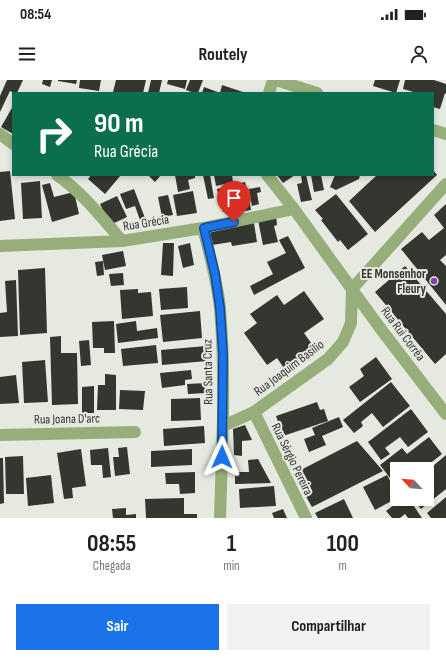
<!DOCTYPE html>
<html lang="pt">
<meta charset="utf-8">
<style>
body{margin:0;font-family:"Sofia Sans Condensed",sans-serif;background:#f2f2f2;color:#202124;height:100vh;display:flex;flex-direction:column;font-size:15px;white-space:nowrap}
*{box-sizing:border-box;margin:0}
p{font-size:13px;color:#757577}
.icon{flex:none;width:22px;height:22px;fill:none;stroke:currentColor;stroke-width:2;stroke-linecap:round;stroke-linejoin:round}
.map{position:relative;height:438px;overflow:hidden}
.side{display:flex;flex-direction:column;background:#fff;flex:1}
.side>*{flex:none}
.top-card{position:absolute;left:12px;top:12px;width:422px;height:84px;border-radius:0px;box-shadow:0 2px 6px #0003;background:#0b6e4f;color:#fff;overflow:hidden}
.needle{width:26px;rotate:296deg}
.controls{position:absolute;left:390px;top:382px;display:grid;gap:8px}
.controls a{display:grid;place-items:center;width:44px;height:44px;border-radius:0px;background:#fff;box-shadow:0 2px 6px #0003;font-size:20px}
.pin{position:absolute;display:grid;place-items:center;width:34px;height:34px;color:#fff;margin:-41px -17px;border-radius:50% 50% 50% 0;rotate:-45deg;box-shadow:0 0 4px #0007}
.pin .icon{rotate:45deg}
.me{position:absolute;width:44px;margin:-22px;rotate:1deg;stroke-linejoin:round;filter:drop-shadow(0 0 3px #0008)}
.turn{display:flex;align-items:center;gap:14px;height:84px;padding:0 16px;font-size:18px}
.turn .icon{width:52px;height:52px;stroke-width:2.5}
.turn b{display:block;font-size:28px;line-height:34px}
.eta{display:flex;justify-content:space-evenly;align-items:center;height:68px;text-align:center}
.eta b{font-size:24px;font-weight:700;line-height:28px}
.cta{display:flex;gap:8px;margin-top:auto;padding:8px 16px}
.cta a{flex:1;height:46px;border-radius:0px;background:#1a73e8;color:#fff;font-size:16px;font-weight:700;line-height:46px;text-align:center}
.cta a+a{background:#f2f2f2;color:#202124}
.status{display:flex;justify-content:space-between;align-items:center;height:28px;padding:0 20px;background:#fff;direction:ltr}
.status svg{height:11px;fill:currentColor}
header{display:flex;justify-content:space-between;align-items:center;height:52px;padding:0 16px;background:#fff;font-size:18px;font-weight:700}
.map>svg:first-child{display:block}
.building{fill:#333730}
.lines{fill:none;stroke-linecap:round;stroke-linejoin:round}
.minor{stroke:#97ae7b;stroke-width:12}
.route-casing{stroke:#114b97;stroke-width:10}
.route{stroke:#1a73e8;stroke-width:7}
.poi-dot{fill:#823eb2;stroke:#e5e9e0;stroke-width:1.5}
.labels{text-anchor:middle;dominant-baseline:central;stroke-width:4;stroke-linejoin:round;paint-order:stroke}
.street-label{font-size:13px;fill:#323430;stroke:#e5e9e0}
.poi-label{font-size:13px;font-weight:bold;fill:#323430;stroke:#e5e9e0;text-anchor:end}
</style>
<div class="status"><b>08:54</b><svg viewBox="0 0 49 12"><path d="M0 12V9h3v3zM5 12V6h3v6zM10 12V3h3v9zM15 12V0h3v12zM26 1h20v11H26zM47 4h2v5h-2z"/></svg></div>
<header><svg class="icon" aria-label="menu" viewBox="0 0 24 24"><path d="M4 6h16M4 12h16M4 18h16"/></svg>Routely<svg class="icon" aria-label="person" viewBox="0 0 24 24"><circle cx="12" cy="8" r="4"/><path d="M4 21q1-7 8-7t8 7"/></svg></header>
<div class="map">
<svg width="446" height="438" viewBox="0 0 446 438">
<rect width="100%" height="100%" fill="#e5e9e0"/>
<path class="building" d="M7 0H23L17 13H14L10 11 0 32V16Z
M43 0H52L50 7 42 4Z
M58 0H77L76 4 58 1Z
M80 0H101L99 11 79 8Z
M116 0H146L143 13 113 12Z
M151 0H162L159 13H148Z
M168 0H187L185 9 167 4Z
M190 0H203L198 13H194L186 10Z
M375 0H400L396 13 373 6Z
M405 0H434L446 4V14L445 13 440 29 433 27V13H417L403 9Z
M222 5 246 13H220Z
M204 7 220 13H202Z
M13 26V54L1 47Z
M433 90 437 95 375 152 349 121 377 95H433Z
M10 91 15 139 0 141V92Z
M91 95H121L105 114 88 99Z
M148 95H161L155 102Z
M175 95H195V98L188 100 190 109 178 112Z
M203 95H210L214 118 208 119Z
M214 95H232L233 102 216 106Z
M277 95H295L283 103Z
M301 95H306L312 120 301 122 297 104 302 103Z
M311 95H321L324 110 314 112Z
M335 95H360L359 99 336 110 330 107Z
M40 101 42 138 23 139 21 103Z
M245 102 247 111 219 117 217 109Z
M50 103 54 117 74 112 79 134 52 142 42 105Z
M260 107 261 112 257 113 259 124 252 126 249 109Z
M134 109 145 138 140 140 135 126 126 129 120 114Z
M193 111 197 133 177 136 173 115Z
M248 113 251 130 240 132 237 115Z
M336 114 368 154 348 170 340 160 338 162 321 140 323 139 315 130Z
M168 115 173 135 162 137 158 117Z
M117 116 127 137 110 145 100 124Z
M233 117 236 129 223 132 220 120Z
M446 124V175L440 180 446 186V225L401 169 422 152 429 160 444 148 434 135Z
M276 136 277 145 274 146 278 162 263 165 258 140Z
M254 143 257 162 232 166 231 162 212 165 210 151Z
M288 156 305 188 254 215 250 206 273 194 267 182 286 173 279 160Z
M163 163H174L173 196 161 195Z
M190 163 194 185 183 188 178 166Z
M123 171 126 186 105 190 102 175Z
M103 181 104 195 97 196 95 182Z
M405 186 446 234V274L435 284 375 212Z
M45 188 47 253 20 255 18 190Z
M123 193 124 205 111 206 109 194Z
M16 200 18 256 0 257V233L7 232 5 201Z
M187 207 188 228 161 230 159 209Z
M138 209V213L151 212 153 236 122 239 120 210Z
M304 211 324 239 304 253 316 270 286 291 277 278 267 285 244 253 257 243 250 234 277 215 284 225Z
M200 231 202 258 163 262 160 235Z
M114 241 115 273H104V268H93L92 242Z
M136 241 137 251 157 248 158 258 118 263 116 244Z
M61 256V273H77L78 324 52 325 50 257Z
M89 260 91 285 81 286 79 261Z
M156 265 158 283 123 286 121 269Z
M206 266 207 281 162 285 161 270Z
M376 277 392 299 360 322 349 307 364 296 360 289Z
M45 280 48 322 24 323 22 282Z
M191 290 192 299 185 300V305L162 308 160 293Z
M105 294 116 295V330H97L98 305H105Z
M16 295 19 323 0 324V297Z
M391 302 410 326 383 347 372 333 361 342 363 346 354 353 343 340Z
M206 303V313L188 314 187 304Z
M94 306V333H82V307Z
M120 310 145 311 143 330 119 329Z
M200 318 201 340 171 341V319Z
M317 322 320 330 324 329 328 341 283 356 276 336Z
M411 329 428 352 408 367 400 357 385 368 390 374 381 380 368 362Z
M339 337 343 347 322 356 326 365 309 372 304 359 315 355 312 348Z
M245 345 252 360 242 361V376L234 375 233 349Z
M204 346 205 363 164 366 163 349Z
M429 357 442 374 423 389H404L400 384 393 389 397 394V407L380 385 402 368 407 374Z
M357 361 383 391 312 427 293 394Z
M127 367 130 394 115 396 113 377H119L118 368Z
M108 368 111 397 103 398 102 385H91L90 370Z
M81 369 86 406 72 408 73 418 64 419 57 373Z
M192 369V385L151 387V371Z
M446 375V409L421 429 413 419H427V391Z
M23 376 24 414H6L5 377Z
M0 378H3L4 423 0 424Z
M258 379 271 403 235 404V392H249L248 380Z
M195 392V413L180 414 179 404H166L165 393Z
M51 395 54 423 28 426 26 398Z
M387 395 397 414V418L375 430 363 407Z
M274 406 276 426 240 428 239 409Z
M446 417V438H431L427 433Z
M184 418V434H197V438H146L145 419Z
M344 419 353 438H318L315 433Z
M402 419H409L422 438H408L405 434 400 438H392L386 431Z
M126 428V435L136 434V438H113L112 429Z
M283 429 287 438H274L272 433Z"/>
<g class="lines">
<path class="minor" d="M276 0 317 13
M269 13 273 0
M433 50 446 54
M0 54 13 64
M57 95C83 113 102 138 122 161
M267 95 294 129 380 248 446 334
M203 148C210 175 217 201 220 228 226 298 222 368 220 438
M0 166 122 161 203 148 294 129
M254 332 306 438
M223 346 254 332 328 279 343 262 351 243 352 209 446 104
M0 355 135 352"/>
</g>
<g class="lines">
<g class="route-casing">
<path id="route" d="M222 377 223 274 220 228 215 194 204 148 234 142"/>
</g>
<use href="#route" class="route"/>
</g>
<circle class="poi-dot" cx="434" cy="201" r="4"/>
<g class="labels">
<g class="street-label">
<text transform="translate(146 143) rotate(-9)">Rua Grécia</text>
<text transform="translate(403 254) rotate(53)">Rua Rui Corrêa</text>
<text transform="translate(289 288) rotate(-37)">Rua Joaquim Basílio</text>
<text transform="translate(208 292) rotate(-91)">Rua Santa Cruz</text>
<text transform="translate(67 339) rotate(-1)">Rua Joana D'arc</text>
<text transform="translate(292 379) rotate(64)">Rua Sérgio Pereira</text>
</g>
<g class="poi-label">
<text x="426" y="194">EE Monsenhor<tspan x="426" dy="15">Fleury</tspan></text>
</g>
</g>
</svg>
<div class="controls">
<a><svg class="needle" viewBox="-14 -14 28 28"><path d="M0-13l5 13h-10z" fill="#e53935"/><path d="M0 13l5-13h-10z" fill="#757577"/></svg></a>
</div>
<div class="pin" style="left:234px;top:142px;background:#d93025"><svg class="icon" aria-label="arrive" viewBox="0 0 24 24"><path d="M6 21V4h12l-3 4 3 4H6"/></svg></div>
<svg class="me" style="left:222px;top:377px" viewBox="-20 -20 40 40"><path d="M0-17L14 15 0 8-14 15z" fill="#1a73e8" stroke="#fff" stroke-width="4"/></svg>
<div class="top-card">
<div class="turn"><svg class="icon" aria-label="right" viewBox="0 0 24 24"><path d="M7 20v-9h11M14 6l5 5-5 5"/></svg><div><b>90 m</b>Rua Grécia</div></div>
</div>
</div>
<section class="side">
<div class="eta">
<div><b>08:55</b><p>Chegada</p></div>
<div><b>1</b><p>min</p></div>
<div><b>100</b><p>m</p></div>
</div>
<div class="cta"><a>Sair</a><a>Compartilhar</a></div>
</section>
